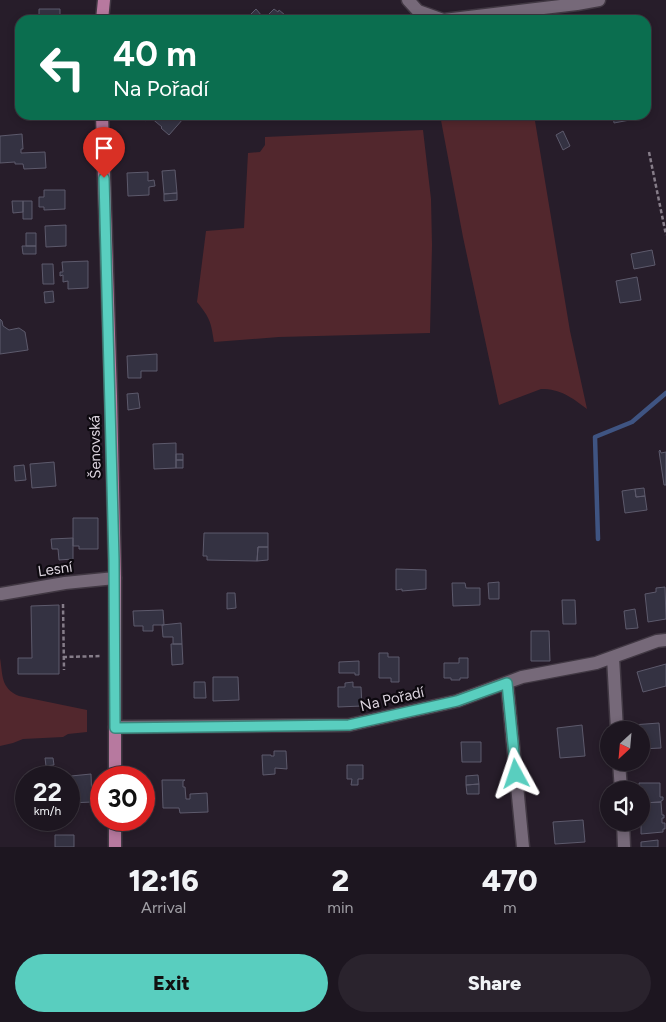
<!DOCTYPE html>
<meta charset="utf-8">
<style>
body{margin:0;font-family:Figtree,sans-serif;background:#2a232d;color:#f1f3f6;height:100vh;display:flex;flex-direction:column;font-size:19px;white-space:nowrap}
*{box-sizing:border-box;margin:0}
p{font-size:16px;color:#a09fa5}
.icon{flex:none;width:28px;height:28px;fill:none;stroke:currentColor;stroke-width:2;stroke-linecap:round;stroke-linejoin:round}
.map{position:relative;height:847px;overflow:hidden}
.drawer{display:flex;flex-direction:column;background:#1d1620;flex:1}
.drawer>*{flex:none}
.top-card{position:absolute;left:15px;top:15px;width:636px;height:105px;border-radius:15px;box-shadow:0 2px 8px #0003,0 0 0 1px #3b353e;background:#0b6e4f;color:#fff;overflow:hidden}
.needle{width:32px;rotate:206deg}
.tools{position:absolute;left:600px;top:721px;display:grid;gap:10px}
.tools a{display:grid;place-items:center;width:50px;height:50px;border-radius:50%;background:#1d1620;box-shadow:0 2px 8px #0003,0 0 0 1px #3b353e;font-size:25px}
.speed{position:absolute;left:15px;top:766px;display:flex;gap:10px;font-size:25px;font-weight:700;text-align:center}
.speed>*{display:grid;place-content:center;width:65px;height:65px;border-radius:50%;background:#1d1620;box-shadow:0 2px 8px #0003,0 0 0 1px #3b353e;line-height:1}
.speed small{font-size:12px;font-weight:400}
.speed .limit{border:8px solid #d22;background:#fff;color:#111}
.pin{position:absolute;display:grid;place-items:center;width:42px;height:42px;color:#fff;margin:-51px -21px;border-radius:50% 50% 50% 0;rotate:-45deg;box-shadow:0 0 5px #0007}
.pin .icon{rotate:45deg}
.me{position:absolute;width:55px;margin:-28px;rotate:355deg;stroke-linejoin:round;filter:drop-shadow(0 0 4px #0008)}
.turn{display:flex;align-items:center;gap:18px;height:105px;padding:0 15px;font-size:22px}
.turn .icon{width:65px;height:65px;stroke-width:2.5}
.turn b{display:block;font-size:35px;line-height:42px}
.eta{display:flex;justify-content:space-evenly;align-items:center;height:85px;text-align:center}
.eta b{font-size:30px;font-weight:800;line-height:35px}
.button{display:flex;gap:10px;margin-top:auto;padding:10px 15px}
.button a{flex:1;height:58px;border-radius:30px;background:#59cebf;color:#111;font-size:20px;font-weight:800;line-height:58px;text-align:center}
.button a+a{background:#2a232d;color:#f1f3f6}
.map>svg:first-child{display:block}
.green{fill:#52272d}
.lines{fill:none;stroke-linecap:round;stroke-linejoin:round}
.stream{stroke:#3f5482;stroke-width:4.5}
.building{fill:#343242;stroke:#5d5a6c}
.minor-casing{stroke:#413843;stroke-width:15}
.major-casing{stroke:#413843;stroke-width:15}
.path{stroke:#867d89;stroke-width:2.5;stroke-dasharray:4 2.5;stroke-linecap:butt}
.minor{stroke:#766979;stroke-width:12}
.major{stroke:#b7799f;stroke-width:12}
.route-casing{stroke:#3a867c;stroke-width:12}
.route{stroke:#59cebf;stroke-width:9}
.labels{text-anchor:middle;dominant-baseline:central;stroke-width:4.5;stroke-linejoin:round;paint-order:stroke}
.street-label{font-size:15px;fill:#dbd3dd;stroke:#0d090f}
</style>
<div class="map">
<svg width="666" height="847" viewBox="0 0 666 847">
<rect width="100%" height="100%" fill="#271d2a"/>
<path class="green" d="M440 115H534L570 331 587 409C571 397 561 389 541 389L499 405 463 237Z
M423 130 431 199 432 245 430 333 279 337 214 342C211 322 210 318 197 302L206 231 244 228 248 153 260 152 265 145V137Z
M0 658C3 674 0 688 19 696L87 710V732L68 734 63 737 23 739 13 743 0 746Z"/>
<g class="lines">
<path class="stream" d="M598 539 595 437 632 422 666 393"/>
</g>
<path class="building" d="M39 9H60V20H39Z
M256 9 262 16H267L274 9 278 12 279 10 285 15 283 17 286 20H245Z
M646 21H648L651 47H646Z
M139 115H178L183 119 169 135 161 128 162 127 150 117 146 121Z
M613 115H635V119L614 123Z
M563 131 570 146 563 150 556 135Z
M22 134 23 149H21V153L45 152 46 168 24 169 23 164H15V162L0 163V136Z
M175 170 177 193 164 194 162 171Z
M148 172V181L154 180 155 186 149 187V195L128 196 127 173Z
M44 190H65V209L44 210V207H39V197H44Z
M177 193V200L164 201V194Z
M12 201H23V212L13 213Z
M23 201H32V219H23Z
M66 225V246L46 247 45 226Z
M26 233H36V246H26Z
M22 246H36V254H23Z
M652 250 655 265 634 269 631 254Z
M88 261V288L68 289V281L63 282V275L60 276V272H63L62 262Z
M42 264H53L54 284H43Z
M637 277 641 300 620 303 616 281Z
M53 291 54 302 45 303 44 292Z
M0 319 2 321 3 326 9 330 19 328 25 332 28 350 0 354Z
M157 354V371H141V378H128L127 356Z
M138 393 140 408 128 410 127 394Z
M176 443V468L154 469 153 444Z
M660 450 661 453 666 452V485H664L659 451Z
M176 454H183V460H176Z
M176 460H183V468H176Z
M54 462 56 486 32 488 30 464Z
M24 465 26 480 15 481 14 466Z
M644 488 645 496 636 497 635 489Z
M635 489 636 497 645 496 647 510 625 513 622 491Z
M73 518H98V549H79V546H73Z
M204 533H268V547H258L257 561 207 560V556H203Z
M73 538V559L59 560 58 549H52L51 539Z
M258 547H268V560L257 561Z
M396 569 426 570V589L402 591V589L396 590Z
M499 582V599H489L488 583Z
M452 583H465L466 588H480V605L453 606Z
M665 587 666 619 648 622 645 594 656 592V588Z
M227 593H235L236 608 227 609Z
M562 600H575L576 624H563Z
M59 605V674H18V658H32L31 606Z
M635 609 638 628 626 629 624 611Z
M163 610 164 625H153V631H143V626H134L133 611Z
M181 623 182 644H173V637H163L162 625Z
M531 631H549L550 661H531Z
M171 644H182L183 664 172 665Z
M379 653H388V657H399V682H391V678H379Z
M459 658H468V678H460V680H451V678H444V663H459Z
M359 661V675H355V673H339V662Z
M666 664V686L643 692 637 672Z
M213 677H238L239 700 213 701Z
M194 682H205L206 698H194Z
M353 682V687H361L362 706 338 707V687H345V683Z
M659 723 661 748 641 749V730H632V725Z
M582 725 585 756 560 758 557 728Z
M461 742H481V762H462Z
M274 751H286L287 769 275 768V774L263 775 262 755H271V756H274Z
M45 758H53L54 765 46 766Z
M347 765H363V779H358V785H351L352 779H347Z
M91 774 92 802 69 803V786H72L71 776Z
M478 775 479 784 466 785V776Z
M162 780H185L183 781V787H185L186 799H190V794L207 793 208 812 180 813 179 808H163Z
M639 783H660V797H663V800L661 801V802L641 803V790H639Z
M479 784V794H467L466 785Z
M661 802 662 815H664V818H662V823H665V829H663V832L641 834V803Z
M583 820 585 842 555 844 553 822Z
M55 835H74V847H55Z
M658 840V847H641V842Z"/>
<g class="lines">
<g class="minor-casing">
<path id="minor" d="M408 0 418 11 443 20
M444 20 577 4 599 0
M1 594 65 583 115 578
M613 657 617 730
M507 683 523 847
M115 727 349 725 457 701 522 677 596 663 657 641 666 640
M619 762 621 790
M623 822 624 847"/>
</g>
<g class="major-casing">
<path id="major" d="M102 20 104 0
M102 115 111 396 115 578V778
M115 847V820"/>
</g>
<path class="path" d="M649 152 666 235
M63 604 64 670
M63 657 102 656"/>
<use href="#minor" class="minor"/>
<use href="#major" class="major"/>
</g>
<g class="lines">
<g class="route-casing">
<path id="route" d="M104 178 114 560 115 728 349 725 457 701 507 683 516 774"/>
</g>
<use href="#route" class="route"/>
</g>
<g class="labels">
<g class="street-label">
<text transform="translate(95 447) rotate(-91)">Šenovská</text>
<text transform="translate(55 569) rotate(-8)">Lesní</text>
<text transform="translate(392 699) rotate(-13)">Na Pořadí</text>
</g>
</g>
</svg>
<div class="tools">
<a><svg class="needle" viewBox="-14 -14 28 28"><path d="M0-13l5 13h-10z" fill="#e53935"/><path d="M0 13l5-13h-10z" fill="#a09fa5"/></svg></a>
<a><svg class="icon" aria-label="sound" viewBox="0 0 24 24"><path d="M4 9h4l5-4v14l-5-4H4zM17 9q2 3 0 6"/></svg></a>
</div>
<div class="speed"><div>22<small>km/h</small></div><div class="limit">30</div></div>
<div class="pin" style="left:104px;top:178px;background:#d93025"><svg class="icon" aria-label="arrive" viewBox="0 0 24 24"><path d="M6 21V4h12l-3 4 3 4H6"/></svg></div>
<svg class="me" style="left:516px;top:774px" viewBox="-20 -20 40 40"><path d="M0-17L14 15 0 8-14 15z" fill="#59cebf" stroke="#fff" stroke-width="4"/></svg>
<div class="top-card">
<div class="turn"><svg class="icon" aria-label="left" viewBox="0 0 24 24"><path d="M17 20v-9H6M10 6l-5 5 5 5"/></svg><div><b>40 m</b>Na Pořadí</div></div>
</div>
</div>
<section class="drawer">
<div class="eta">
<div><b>12:16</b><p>Arrival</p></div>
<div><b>2</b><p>min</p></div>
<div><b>470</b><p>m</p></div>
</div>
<div class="button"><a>Exit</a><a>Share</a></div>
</section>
